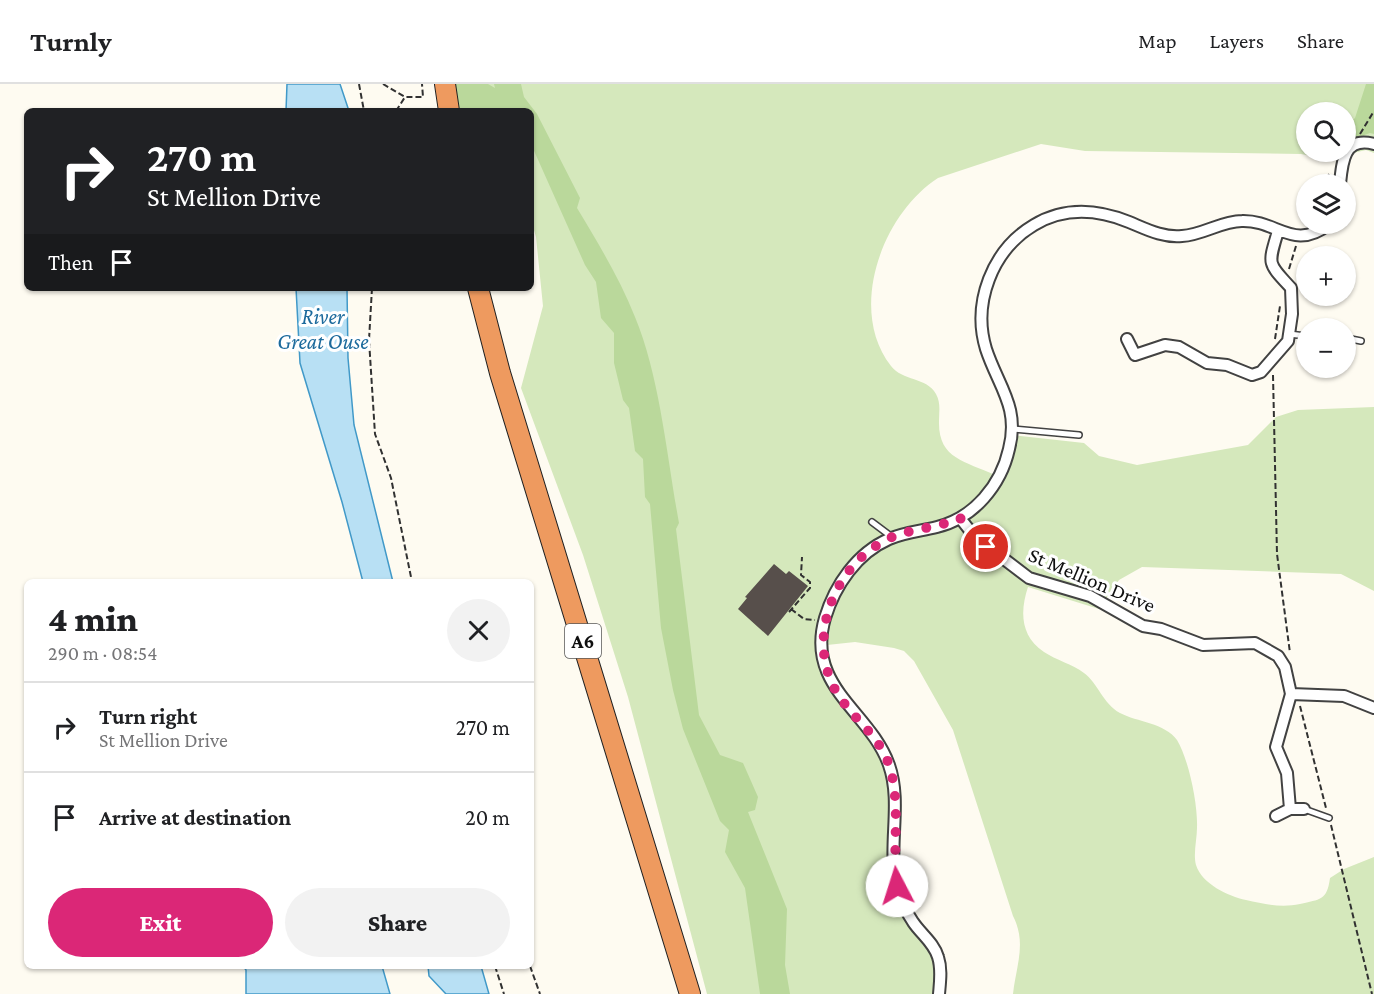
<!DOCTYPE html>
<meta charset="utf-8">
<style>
body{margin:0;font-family:"Crimson Pro",serif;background:#f2f2f2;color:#202124;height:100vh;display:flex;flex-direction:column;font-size:22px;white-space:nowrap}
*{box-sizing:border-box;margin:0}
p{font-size:20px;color:#757577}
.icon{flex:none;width:33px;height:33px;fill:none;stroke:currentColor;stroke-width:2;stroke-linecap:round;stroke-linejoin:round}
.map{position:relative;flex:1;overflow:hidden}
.side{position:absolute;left:24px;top:495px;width:510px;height:390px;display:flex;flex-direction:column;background:#fff;border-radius:9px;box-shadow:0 2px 4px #0004}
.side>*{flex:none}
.hud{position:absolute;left:24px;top:24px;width:510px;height:183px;border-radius:9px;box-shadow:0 2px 4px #0004;background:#202124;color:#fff;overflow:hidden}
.controls{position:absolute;left:1296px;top:18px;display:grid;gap:12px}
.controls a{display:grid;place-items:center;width:60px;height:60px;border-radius:50%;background:#fff;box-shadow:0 2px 4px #0004;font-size:30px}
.pin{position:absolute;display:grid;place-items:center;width:51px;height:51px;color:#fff;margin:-26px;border:3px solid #fff;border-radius:50%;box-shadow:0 2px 6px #0007}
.me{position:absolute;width:66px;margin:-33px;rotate:355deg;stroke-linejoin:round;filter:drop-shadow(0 0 4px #0008)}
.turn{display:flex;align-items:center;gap:21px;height:126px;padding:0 24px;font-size:27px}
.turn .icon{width:78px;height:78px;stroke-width:2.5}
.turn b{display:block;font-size:42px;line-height:51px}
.then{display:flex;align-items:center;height:57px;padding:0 24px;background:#0003;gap:12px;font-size:22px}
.round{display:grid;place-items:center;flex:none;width:63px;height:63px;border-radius:32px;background:#f2f2f2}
.head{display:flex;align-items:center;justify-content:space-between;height:102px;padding:0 24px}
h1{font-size:36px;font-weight:800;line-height:45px}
.cta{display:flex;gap:12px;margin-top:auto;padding:12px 24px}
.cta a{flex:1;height:69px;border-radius:36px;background:#db2777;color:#fff;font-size:24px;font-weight:800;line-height:69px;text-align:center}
.cta a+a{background:#f2f2f2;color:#202124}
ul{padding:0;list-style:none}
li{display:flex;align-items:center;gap:18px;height:90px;padding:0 24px;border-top:2px solid #e0e0e0}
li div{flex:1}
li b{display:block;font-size:22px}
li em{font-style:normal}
header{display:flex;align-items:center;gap:36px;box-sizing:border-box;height:84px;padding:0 30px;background:#fff;border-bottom:2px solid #e0e0e0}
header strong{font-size:28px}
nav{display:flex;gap:33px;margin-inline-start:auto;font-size:21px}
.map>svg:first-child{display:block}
.green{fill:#d5e8bc;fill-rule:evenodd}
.forest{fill:#bad89b}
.water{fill:#b8e0f4;stroke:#4199c8;stroke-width:1.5}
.building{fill:#574f4b}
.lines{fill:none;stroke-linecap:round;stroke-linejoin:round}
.lane-casing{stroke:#424242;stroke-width:8}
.street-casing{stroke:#424242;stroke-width:14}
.highway-casing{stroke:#202020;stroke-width:22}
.path{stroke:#313131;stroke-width:2;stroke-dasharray:6 3;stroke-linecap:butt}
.lane{stroke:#fff;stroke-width:5}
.street{stroke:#fff;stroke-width:10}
.highway{stroke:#ee9a5f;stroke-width:20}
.route{stroke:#db2777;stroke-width:10;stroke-dasharray:0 18}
.labels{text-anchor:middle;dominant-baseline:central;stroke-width:6;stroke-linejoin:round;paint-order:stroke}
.shield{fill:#fff;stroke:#575757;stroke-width:1.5}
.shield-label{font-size:20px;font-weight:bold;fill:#0f0f0f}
.street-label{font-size:21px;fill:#0f0f0f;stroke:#fff}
.water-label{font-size:22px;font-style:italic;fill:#1c6a9c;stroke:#fff}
</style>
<header>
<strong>Turnly</strong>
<nav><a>Map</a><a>Layers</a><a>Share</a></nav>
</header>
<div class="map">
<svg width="1374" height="910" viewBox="0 0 1374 910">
<rect width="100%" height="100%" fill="#fefbf1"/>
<path class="green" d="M454 0H1374V69L1366 66 1328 75 1301 70 1085 67 1041 60 938 94C882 130 847 226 891 282 902 297 927 293 936 310 941 319 939 328 939 337 938 375 965 377 995 391L1011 351 1084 359 1099 372 1137 381 1248 361 1276 333 1298 326 1374 323V507L1341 490 1142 483 1119 496 1099 525 1028 503C1020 527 1020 552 1044 568 1056 576 1072 580 1084 589 1098 599 1103 620 1120 629 1137 638 1165 639 1177 656 1189 676 1198 721 1197 744 1197 755 1193 770 1196 781 1202 800 1228 812 1246 816 1264 820 1281 824 1300 820 1320 815 1327 817 1330 794L1344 785 1374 773V910H1013C1016 882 1027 859 1013 832L953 646 914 577 904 567 894 564 855 558 827 561C834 609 876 635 894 679 908 714 893 756 900 793 909 835 950 866 945 910H707L628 613 583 471 521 304 543 222 536 153 531 136V27H457ZM1306 28H1346V68H1306Z"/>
<path class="forest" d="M454 0H488L495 4 494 0H521L524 13 537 30 580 114 577 124C598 159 620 195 635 233 660 293 667 374 679 439L676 445 699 631 720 671 743 679 758 713 755 726 748 728 787 825 785 881 790 910H760L745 804 725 768 729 746 720 737 683 645 673 606 661 544 650 420 645 413 643 375 635 367 629 324 623 316 614 279V249L601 234 596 198 585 181 531 60V27H512L507 24 491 27H457Z
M1366 0H1374V50L1370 49 1348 57V40L1355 34Z"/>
<path class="water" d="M287 0H340L349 27H286Z
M296 204H347L348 274 354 341 393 498H363L342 418 300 279Z
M243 882H382L390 910H246V886Z
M428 882H481L489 910H446L429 892Z"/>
<path class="building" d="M774 480 786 490 789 487 808 502 768 552 738 525 747 514 745 513Z"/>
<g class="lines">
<g class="lane-casing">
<path id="lane" d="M1289 250 1306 252
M1346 254 1361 257
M1012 345 1079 351
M872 438 892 453
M1304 725 1329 734"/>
</g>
<g class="street-casing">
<path id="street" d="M1340 100C1342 78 1344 52 1374 60
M1127 255 1135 271 1165 261 1179 263 1207 279 1227 281 1252 291 1261 288 1288 257 1292 230 1291 204C1267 178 1268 181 1278 147
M960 434 975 453 1029 494 1090 512 1143 542 1161 545 1203 561 1255 559 1278 572 1285 583 1291 610 1276 663 1287 689 1290 725
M1291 610 1344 612 1374 624
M1276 732 1290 725H1304
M939 910C940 898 942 885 938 873 934 859 921 850 913 838 906 828 901 815 898 804 886 765 903 721 889 681 870 627 805 603 825 534 835 501 857 469 889 455 905 448 921 447 937 443 974 434 1001 401 1009 365 1020 323 998 302 986 265 972 219 992 166 1034 141 1064 123 1097 125 1129 138 1146 145 1163 154 1182 152 1203 151 1221 137 1242 137 1277 136 1294 168 1329 140"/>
</g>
<g class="highway-casing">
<path id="highway" d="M445 0 449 27
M478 204 500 289 690 910"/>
</g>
<path class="path" d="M359 0 364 27
M383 0 405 13H423L422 0
M396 27 405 13
M1360 50 1374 27
M1324 100 1329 90
M1289 185 1296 162
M372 204 369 256 375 350 391 394 412 498
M1275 255 1280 222
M1273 291 1277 470 1290 569
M791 525 804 535 815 536
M789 528 810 504V498L801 491 802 473
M1300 622 1326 724
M1331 741 1372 910
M495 882 504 910
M530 882 540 910"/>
<use href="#lane" class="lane"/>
<use href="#street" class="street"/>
<use href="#highway" class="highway"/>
</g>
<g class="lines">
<path class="route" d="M897 802C892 763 901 722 890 684 881 654 858 639 841 615 803 562 831 484 886 456 909 444 936 445 960 434L986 463"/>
</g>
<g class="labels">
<rect class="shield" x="565" y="540" width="36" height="34" rx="4.5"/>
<g class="shield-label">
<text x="583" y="557">A6</text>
</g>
<g class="street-label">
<text transform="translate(1092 496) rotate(23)">St Mellion Drive</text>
</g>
<g class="water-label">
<text x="323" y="232">River<tspan x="323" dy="25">Great Ouse</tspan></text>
</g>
</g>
</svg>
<div class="controls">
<a><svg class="icon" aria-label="search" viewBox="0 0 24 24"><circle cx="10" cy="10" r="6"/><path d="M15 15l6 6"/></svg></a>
<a><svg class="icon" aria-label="layers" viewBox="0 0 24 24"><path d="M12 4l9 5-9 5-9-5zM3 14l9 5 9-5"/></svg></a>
<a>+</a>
<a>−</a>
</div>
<div class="pin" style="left:986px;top:463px;background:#d93025"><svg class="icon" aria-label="arrive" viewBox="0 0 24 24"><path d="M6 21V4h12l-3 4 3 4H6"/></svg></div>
<svg class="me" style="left:897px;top:802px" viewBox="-20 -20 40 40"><circle r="19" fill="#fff"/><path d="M0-13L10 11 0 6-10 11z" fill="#db2777"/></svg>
<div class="hud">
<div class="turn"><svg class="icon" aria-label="right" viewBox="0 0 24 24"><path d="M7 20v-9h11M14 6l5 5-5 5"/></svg><div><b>270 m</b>St Mellion Drive</div></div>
<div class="then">Then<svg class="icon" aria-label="arrive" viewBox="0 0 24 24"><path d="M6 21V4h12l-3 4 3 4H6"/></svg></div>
</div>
<section class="side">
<div class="head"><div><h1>4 min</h1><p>290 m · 08:54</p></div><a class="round"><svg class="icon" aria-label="close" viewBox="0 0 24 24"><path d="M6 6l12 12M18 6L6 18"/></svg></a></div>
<ul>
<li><svg class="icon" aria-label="right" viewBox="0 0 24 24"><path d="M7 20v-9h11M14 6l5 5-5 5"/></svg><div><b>Turn right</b><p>St Mellion Drive</p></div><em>270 m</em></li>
<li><svg class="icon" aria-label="arrive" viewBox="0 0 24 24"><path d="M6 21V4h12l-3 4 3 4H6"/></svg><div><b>Arrive at destination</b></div><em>20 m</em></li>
</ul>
<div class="cta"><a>Exit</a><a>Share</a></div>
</section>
</div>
